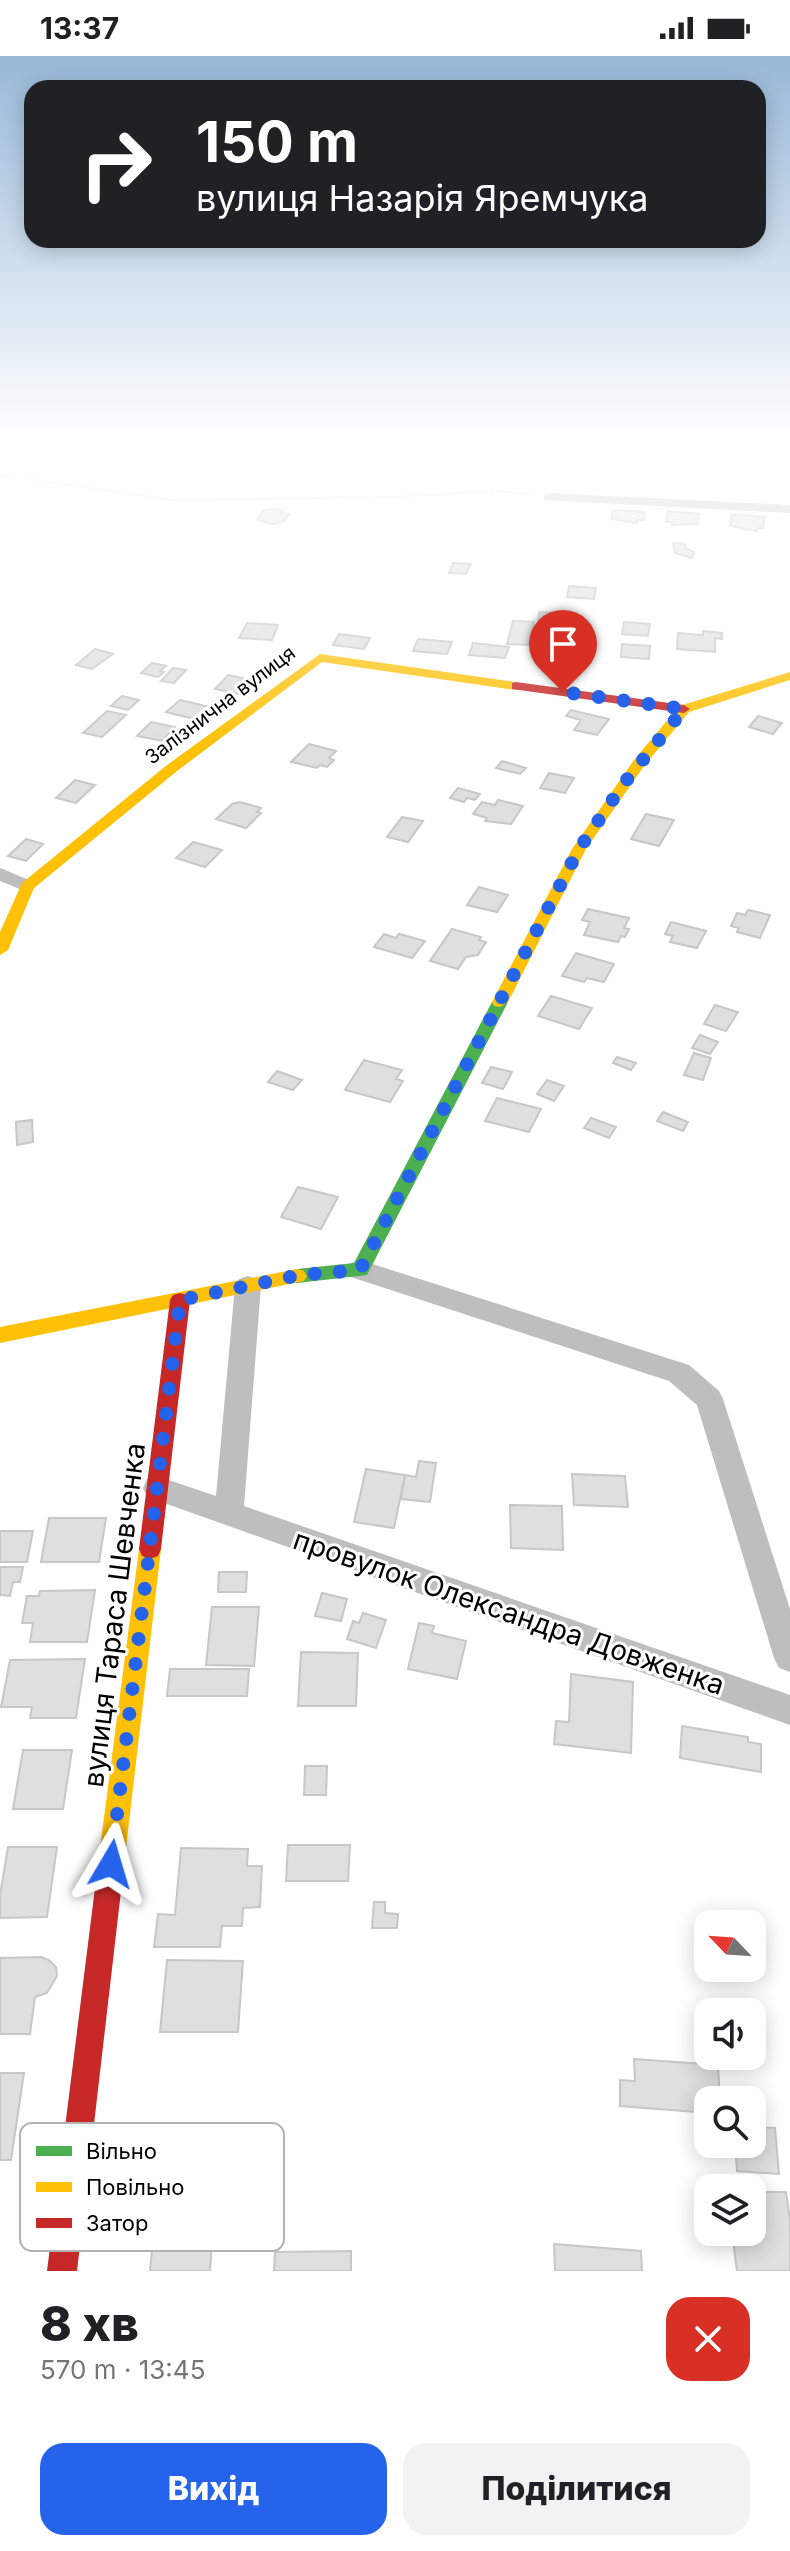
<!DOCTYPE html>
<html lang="uk">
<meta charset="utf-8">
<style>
body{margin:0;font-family:Inter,sans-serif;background:#f2f2f2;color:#202124;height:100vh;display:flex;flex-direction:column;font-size:30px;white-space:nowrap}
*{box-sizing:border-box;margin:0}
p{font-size:26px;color:#757577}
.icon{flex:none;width:44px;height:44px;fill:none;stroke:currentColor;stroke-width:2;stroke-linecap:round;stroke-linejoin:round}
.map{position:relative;height:2215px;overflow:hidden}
.sheet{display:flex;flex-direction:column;background:#fff;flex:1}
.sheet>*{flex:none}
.banner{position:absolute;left:24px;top:24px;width:742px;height:168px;border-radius:24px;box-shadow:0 4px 20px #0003;background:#202124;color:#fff;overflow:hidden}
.needle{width:52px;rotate:295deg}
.fabs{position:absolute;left:694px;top:1854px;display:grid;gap:16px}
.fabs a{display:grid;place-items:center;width:72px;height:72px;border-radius:16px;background:#fff;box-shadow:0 4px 20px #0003;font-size:40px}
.pin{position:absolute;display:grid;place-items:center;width:68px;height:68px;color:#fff;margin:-82px -34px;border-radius:50% 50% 50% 0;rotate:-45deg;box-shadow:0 0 8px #0007}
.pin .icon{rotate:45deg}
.me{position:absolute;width:88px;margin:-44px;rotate:7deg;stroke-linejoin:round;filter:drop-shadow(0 0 6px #0008)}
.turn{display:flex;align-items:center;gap:28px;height:168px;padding:0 40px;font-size:36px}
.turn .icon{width:104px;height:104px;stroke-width:2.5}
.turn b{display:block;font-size:56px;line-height:68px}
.round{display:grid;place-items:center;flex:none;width:84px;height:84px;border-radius:24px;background:#f2f2f2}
.summary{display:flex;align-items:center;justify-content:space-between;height:136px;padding:0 40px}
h1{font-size:48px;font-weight:800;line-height:60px}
.primary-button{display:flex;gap:16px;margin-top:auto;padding:16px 40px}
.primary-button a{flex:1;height:92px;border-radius:24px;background:#2563eb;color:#fff;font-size:32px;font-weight:800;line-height:92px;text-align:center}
.primary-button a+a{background:#f2f2f2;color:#202124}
.status{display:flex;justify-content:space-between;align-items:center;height:56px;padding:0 40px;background:#fff;direction:ltr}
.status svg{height:22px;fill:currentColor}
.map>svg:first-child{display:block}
.building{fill:#dfdfdf;stroke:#c7c7c7;stroke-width:2}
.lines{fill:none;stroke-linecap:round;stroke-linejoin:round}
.path{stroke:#b9b9b9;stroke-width:2;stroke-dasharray:1 2;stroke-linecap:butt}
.street{fill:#bebebe;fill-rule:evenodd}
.fast{fill:#4caf50;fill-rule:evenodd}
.slow{fill:#ffc107;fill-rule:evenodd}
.jam{fill:#c62828;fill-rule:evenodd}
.route{stroke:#2563eb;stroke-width:14;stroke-dasharray:0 25.2}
.labels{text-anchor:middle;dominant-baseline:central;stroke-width:6;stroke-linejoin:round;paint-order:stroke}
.far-street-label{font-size:20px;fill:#000;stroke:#fff}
.near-street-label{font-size:28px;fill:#000;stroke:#fff}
.key{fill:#fff;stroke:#b2b2b2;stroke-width:2}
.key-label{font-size:22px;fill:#000}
</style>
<div class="status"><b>13:37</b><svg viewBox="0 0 49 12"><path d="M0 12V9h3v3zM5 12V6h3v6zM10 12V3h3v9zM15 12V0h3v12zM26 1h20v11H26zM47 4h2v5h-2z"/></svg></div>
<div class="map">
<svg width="790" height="2215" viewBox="0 0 790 2215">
<rect width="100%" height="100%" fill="#fff"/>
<path class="building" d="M271 453 283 454 281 457 289 458 283 466 273 468 257 464 263 455Z
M613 454 645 456 644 464H638L637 467 611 463Z
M668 455 699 458 698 468 672 469 673 466H666Z
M732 458 765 461 763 472H757V475L730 470Z
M673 487 685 488 686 493 694 496 692 502 675 497Z
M453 507 471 508 466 518 449 517Z
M569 530 596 532 594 543 567 541Z
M539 556 555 557 554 568 538 567Z
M513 565 534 566 529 589 507 588Z
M624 566 650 568 648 580 622 578Z
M247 567 278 569 272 584 239 582Z
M703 575 722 577V583L715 582V596L677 593 678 577 703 579Z
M339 578 370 582 364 593 333 589Z
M418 583 452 586 447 598 413 595Z
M473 587 509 591 505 602 469 599Z
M559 588 585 590 582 607 556 604Z
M622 588 650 590 649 603 621 601Z
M95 593 113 598 92 613 76 609Z
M152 607 166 610 160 615 164 616 158 621 141 617Z
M173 612 186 614 174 627 161 625Z
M228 619 256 625 243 639 215 633Z
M122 640 139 644 128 654 111 650Z
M180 644 210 651 197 664 166 656Z
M571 654 609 663 597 679 574 674 581 664 566 660Z
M107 655 126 659 102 681 83 677Z
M758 660 782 667 773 678 749 671Z
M151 666 175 671 162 685 137 680Z
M309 688 336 695 329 702 334 704 327 711 320 709 317 712 291 706Z
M502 705 526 712 520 718 496 712Z
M549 717 574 722 565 737 540 732Z
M75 724 95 729 76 747 56 742Z
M458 732 480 738 475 744 467 742 464 746 450 742Z
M498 744 523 750 511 768 485 765 487 762 473 758 482 746 495 749Z
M240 746 261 752 257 756 261 757 246 772 216 763 232 748Z
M646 758 674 764 659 790 631 783Z
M402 761 423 765 408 786 387 781Z
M26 783 43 788 26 805 8 800Z
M193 786 222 794 205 811 176 802Z
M479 831 508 839 497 856 467 849Z
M588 853 629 862 624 872 629 873 625 881 621 880 618 886 584 879 590 866 582 864Z
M748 854 770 859 760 882 737 876 739 872 731 870 737 857 745 859Z
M671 866 706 875 697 892 670 886 673 880 665 878Z
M452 873 481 881 479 884 486 886 478 899 466 901 458 913 430 905Z
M384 878 396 882 399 878 425 885 412 902 374 891Z
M576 897 614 908 604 926 587 922 584 926 562 920Z
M551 940 592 952 579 973 538 960Z
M715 949 738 956 726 975 704 968Z
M700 979 718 986 710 998 692 992Z
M694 997 711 1002 703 1024 684 1019Z
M617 1001 636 1007 631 1014 613 1007Z
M364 1004 402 1014 396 1023 403 1025 390 1046 345 1034Z
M491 1011 512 1016 503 1033 482 1027Z
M277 1015 302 1024 293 1034 268 1026Z
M547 1024 564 1030 554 1045 537 1038Z
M497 1042 541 1053 529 1076 485 1065Z
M663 1056 688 1066 683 1075 657 1065Z
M591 1062 616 1071 609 1082 584 1072Z
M32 1064 33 1086 17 1089 16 1066Z
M298 1131 338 1141 321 1173 281 1161Z
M419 1405 436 1407 430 1446 401 1443 405 1419 416 1421Z
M366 1413 405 1419 394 1472 354 1466Z
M572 1418 625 1420 628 1451 574 1449Z
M510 1449 562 1450 563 1494 511 1492Z
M49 1462H106L99 1506H41Z
M0 1475H33L27 1506H0Z
M0 1511H23L20 1526H13L10 1540 0 1539Z
M219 1516H247L246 1536H218Z
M95 1534 87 1586H30L33 1567H22L27 1540H39L40 1535Z
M322 1537 347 1543 341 1565 315 1560Z
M212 1551H259L254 1610 206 1609Z
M363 1557 386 1564 376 1592 347 1583 353 1565 359 1567Z
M419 1567 434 1570 432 1577 466 1585 457 1623 408 1613Z
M301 1596 358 1597 356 1650H298Z
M85 1603 76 1662H30L32 1651H1L10 1604Z
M170 1613H249L247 1640H167Z
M571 1618 633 1626 631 1697 554 1688 556 1665 569 1666Z
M682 1670 748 1681V1686L761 1688V1716L680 1702Z
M23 1694H72L63 1753H13Z
M305 1710H327L326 1739H304Z
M288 1789H350L348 1825H286Z
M8 1791H57L47 1861 0 1862V1839Z
M181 1792 248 1793 247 1810H262L260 1851 243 1852 242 1870H222L220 1891H154L158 1858 175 1859Z
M374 1846H385V1857L398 1858 397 1872H372Z
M41 1901 49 1904 56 1911 57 1920 47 1937 35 1941 30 1978H0V1902Z
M167 1904 243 1905 238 1976H160Z
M634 2003 718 2009 720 2044H708V2057L620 2050V2024L635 2025Z
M0 2017H24L11 2104H0Z
M752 2071 775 2072 779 2118 737 2115 735 2088H752Z
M158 2129H216L210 2215H150Z
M752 2136H786L790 2163V2215H737L732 2176H752Z
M554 2188 641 2195 642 2215H555Z
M351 2195V2215H274L275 2196Z"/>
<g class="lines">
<path class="path" d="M0 419 173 444 390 441 496 435 535 439"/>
<path class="street" d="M549 437 790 449V457L544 444V438Z
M0 812 34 826 37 830 27 836 0 825Z
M360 1204 689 1309 719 1335 723 1343 790 1553V1616L779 1612 774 1602 697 1349 669 1325 351 1221 347 1214 351 1207Z
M248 1220 257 1223 261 1230 244 1450 790 1639V1669L147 1441 143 1432 147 1423 157 1420 216 1440 235 1230 239 1223Z"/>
<path class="fast" d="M500 941 508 946 367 1219 297 1227 290 1225 287 1220 290 1215 297 1213 354 1207 492 946Z"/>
<path class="slow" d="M320 598 516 626 522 630 516 634 322 606 177 715 34 832 8 894 0 899V876L22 827 167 709Z
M790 616V624L689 656 644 710 586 793 508 946 500 951 494 950 492 946 572 793 634 704 679 650Z
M297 1213 304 1215 307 1220 304 1225 0 1287V1271Z
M150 1483 158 1486 161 1493 126 1792 122 1801 113 1805 104 1801 100 1792 139 1493 142 1486Z"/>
<path class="jam" d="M516 626 684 649 690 653 684 657 512 633V627Z
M180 1237 187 1239 190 1244 161 1493 158 1500 150 1503 142 1500 139 1493 170 1244 173 1239Z
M113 1779 122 1783 126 1792 77 2215H47L100 1792 104 1783Z"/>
</g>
<linearGradient id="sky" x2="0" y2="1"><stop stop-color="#97b8d8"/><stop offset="0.55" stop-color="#fff"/><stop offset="1" stop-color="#fff" stop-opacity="0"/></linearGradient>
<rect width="790" height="693" fill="url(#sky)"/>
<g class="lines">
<path class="route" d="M111 1808 180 1244 300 1219 360 1214 579 793 625 726 684 653 563 636"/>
</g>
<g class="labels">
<g class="far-street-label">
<text transform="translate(220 649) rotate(-37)">Залізнична вулиця</text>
</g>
<g class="near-street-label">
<text transform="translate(509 1556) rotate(19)">провулок Олександра Довженка</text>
<text transform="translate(114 1559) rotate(-83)">вулиця Тараса Шевченка</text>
</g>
</g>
<rect x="20" y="2067" width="264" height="128" rx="12" class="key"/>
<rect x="36" y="2090" width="36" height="10" fill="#4caf50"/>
<rect x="36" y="2126" width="36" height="10" fill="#ffc107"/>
<rect x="36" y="2162" width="36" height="10" fill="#c62828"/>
<g class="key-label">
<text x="86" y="2103">Вільно</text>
<text x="86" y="2139">Повільно</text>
<text x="86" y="2175">Затор</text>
</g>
</svg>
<div class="fabs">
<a><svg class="needle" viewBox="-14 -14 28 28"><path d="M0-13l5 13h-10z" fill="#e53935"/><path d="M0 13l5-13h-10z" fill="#757577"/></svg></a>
<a><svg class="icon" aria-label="sound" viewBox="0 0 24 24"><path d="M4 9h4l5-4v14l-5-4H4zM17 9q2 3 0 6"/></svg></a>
<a><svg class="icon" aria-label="search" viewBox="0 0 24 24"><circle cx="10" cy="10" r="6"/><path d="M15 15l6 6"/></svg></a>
<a><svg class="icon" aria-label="layers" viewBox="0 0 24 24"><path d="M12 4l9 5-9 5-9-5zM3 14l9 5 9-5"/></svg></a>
</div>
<div class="pin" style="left:563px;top:636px;background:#d93025"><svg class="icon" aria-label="arrive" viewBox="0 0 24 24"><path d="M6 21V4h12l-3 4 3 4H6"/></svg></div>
<svg class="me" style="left:111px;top:1808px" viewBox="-20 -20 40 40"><path d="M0-17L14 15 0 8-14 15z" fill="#2563eb" stroke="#fff" stroke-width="4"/></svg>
<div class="banner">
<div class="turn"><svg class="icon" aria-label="right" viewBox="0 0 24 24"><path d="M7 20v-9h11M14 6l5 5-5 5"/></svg><div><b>150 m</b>вулиця Назарія Яремчука</div></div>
</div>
</div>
<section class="sheet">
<div class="summary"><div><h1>8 хв</h1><p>570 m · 13:45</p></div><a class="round" style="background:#d93025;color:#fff"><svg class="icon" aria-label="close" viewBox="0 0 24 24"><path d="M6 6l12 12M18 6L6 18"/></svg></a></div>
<div class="primary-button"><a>Вихід</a><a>Поділитися</a></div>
</section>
